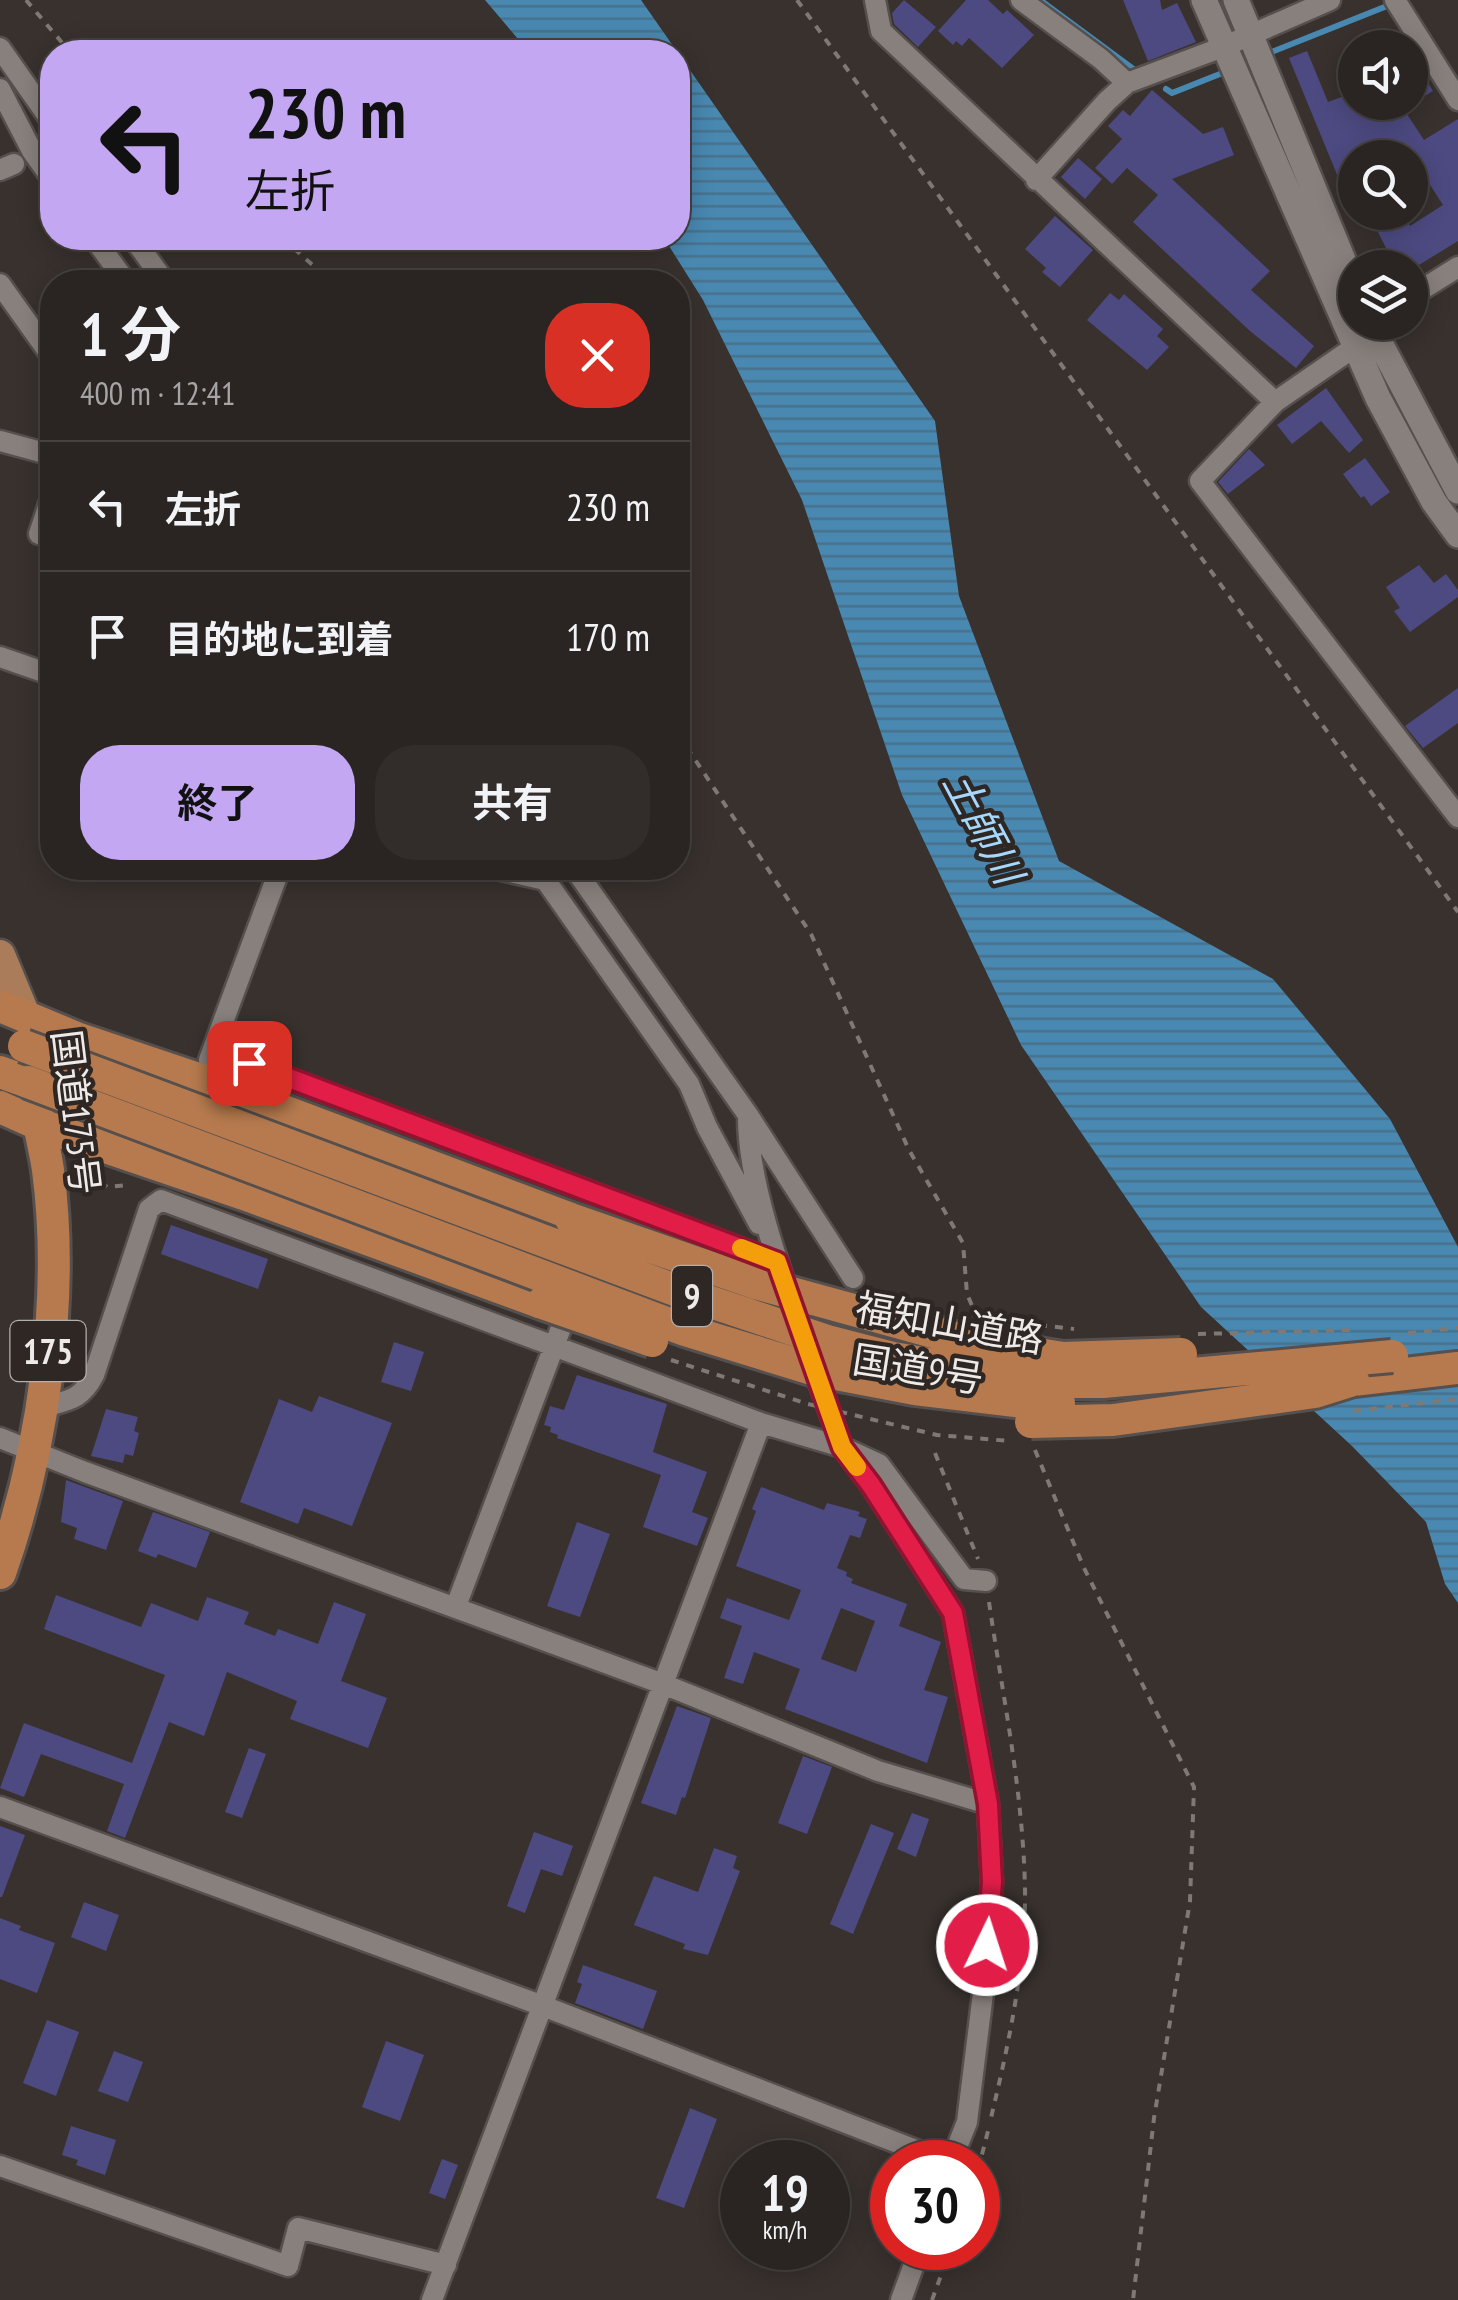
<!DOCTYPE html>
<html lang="ja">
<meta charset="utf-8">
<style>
body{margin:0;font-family:"PT Sans Narrow","Noto Sans JP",sans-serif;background:#322d2a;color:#f1f3f6;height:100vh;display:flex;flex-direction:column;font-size:38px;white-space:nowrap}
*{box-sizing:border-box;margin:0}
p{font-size:32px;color:#a5a5a5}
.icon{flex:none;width:55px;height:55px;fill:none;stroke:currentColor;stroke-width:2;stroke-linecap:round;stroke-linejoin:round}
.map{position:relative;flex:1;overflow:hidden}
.sheet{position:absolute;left:40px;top:270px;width:650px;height:610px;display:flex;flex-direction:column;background:#2a2522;border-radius:40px;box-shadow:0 5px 25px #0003,0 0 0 2px #464240}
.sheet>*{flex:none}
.top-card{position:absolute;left:40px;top:40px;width:650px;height:210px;border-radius:40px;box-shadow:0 5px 25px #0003,0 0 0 2px #464240;background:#c3a7f2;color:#111;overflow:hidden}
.fabs{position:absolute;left:1338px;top:30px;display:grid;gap:20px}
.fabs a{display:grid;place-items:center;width:90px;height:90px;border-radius:50%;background:#2a2522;box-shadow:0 5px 25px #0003,0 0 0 2px #464240;font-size:50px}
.speed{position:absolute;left:720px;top:2140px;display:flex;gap:20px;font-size:50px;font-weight:700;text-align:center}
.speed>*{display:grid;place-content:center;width:130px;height:130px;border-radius:50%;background:#2a2522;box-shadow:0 5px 25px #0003,0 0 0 2px #464240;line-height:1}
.speed small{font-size:25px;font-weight:400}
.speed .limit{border:15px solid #d22;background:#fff;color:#111}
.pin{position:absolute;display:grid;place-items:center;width:85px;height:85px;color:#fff;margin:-42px;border-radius:20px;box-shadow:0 5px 15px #0006}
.me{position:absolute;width:110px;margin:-55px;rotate:4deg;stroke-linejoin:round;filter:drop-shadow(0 0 8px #0008)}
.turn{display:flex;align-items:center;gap:35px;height:210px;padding:0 40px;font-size:45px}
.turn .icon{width:130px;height:130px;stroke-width:2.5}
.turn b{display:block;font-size:70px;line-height:85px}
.round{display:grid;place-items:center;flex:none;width:105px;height:105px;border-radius:40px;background:#322d2a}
.overview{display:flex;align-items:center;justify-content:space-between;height:170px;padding:0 40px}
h1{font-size:60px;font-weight:700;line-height:75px}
.action{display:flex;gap:20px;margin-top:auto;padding:20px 40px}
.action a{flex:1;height:115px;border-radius:40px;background:#c3a7f2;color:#111;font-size:40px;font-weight:700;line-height:115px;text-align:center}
.action a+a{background:#322d2a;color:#f1f3f6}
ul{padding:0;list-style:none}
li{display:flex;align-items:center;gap:30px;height:130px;padding:0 40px;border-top:2px solid #464240}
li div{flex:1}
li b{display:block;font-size:38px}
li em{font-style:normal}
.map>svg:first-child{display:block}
.water{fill:url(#water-rules)}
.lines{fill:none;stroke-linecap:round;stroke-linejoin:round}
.stream{stroke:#4888b1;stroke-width:6}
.building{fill:#4d4a82;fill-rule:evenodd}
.service-casing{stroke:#554f4d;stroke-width:15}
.minor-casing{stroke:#554f4d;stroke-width:25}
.tertiary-casing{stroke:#554f4d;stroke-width:30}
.primary-casing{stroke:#554f4d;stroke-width:35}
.trunk-casing{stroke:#554f4d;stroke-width:38}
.path{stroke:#7f7976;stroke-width:4;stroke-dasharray:8 8;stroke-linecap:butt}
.service{stroke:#88807c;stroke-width:10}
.minor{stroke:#88807c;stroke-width:20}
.tertiary{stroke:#88807c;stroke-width:25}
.primary{stroke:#ab7c59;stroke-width:30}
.trunk{stroke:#b67a4e;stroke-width:32}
.trunk-bridge-casing{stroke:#554f4d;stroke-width:38;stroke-linecap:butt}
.path-bridge{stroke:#7f7976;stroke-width:4;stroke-dasharray:8 8;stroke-linecap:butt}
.trunk-bridge{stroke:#b67a4e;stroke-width:32}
.route-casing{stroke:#92132f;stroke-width:25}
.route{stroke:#e11d48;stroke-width:18}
.slow{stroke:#f59e0b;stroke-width:18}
.labels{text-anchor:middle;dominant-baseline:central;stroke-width:9;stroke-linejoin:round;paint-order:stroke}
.shield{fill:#2e2724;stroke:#b4b0ad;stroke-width:2.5}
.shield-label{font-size:35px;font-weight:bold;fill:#eeeae8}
.street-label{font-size:38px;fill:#eeeae8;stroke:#2e2724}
.water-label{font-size:40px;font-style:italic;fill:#a5d8fc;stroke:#2e2724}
</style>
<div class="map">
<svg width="1458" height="2300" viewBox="0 0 1458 2300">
<defs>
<pattern id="water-rules" width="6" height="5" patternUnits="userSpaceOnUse" patternTransform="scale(2.5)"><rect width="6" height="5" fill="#4888b1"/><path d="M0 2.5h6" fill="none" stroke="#48718c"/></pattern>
</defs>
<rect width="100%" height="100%" fill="#38312e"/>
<path class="water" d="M485 0H641L935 421 959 596 1059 861 1273 979 1390 1119 1458 1247V1603L1445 1584 1426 1522 1352 1446 1201 1307 1021 1045 902 795 802 500 703 300 664 238H678V52H529Z"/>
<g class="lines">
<path class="stream" d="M1040 0 1140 74
M1264 55 1392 4
M1166 89 1172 93 1230 70"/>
</g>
<path class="building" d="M904 0 936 27 918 47 894 24 892 13Z
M966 0H988L1003 14 1007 10 1034 35 1002 68 969 38 962 46 956 41 953 45 938 31Z
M1123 0H1160L1162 10 1177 3 1196 42 1148 61Z
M1307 51 1328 102 1355 92V102H1399L1424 140 1458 119V241L1414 268H1396L1368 212H1403L1410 226 1443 205 1425 177 1416 182 1410 172V158H1401L1397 152 1385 158H1355V170L1338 177 1289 58Z
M1410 54 1433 91 1410 105Z
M1152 90 1203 134 1223 127 1234 155 1172 179 1270 271 1251 290 1314 346 1296 368 1250 331 1133 222 1158 195 1127 168 1112 184 1095 168 1122 139 1108 126 1123 110 1130 116Z
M1078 158 1102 179 1085 199 1061 177Z
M1055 216 1093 250 1060 287 1042 272 1046 268 1025 249Z
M1110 293 1119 300 1124 294 1163 329 1157 336 1169 347 1147 370 1087 320Z
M1326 388 1363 440 1349 453 1321 421 1292 444 1277 425Z
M1249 449 1265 465 1228 494 1218 482Z
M1365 458 1390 492 1371 506 1364 496 1361 498 1343 474Z
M1419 565 1434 583 1446 574 1458 590V597L1410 632 1394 611 1400 608 1386 587Z
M1458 688V723L1423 748 1405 726Z
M171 1225 268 1259 258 1289 161 1254Z
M394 1342 424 1352 411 1391 381 1382Z
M577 1375 667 1404 653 1452 707 1472 692 1512 708 1518 697 1546 643 1527 661 1475 557 1438 558 1435 550 1432 551 1427 544 1425 550 1406 564 1410Z
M319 1396 392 1423 352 1526 304 1508 298 1524 240 1502 279 1399 312 1412Z
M106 1409 138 1417 134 1431 139 1433 133 1456 125 1454 123 1463 91 1456Z
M66 1480 123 1501 106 1550 74 1539 77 1528 61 1522Z
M761 1487 824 1510 827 1503 860 1512 858 1516 867 1519 860 1538 850 1535 837 1568 847 1572 846 1576 853 1579 851 1583 907 1604 899 1626 941 1642 924 1690 948 1697 927 1763 785 1709 800 1669 754 1652 743 1684 724 1678 742 1626 720 1618 727 1598 789 1620 801 1590 736 1566 756 1511 752 1509ZM841 1608 875 1621 856 1672 821 1659Z
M153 1512 210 1532 196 1568 158 1554 156 1558 138 1551Z
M577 1522 610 1534 580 1617 547 1606Z
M56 1595 141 1627 151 1603 198 1621 207 1597 249 1612 244 1624 275 1636 278 1629 318 1644 334 1602 366 1614 341 1681 387 1698 368 1748 290 1719 297 1701 227 1672 204 1736 169 1722 125 1838 107 1831 124 1784 41 1754 24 1797 0 1788 24 1723 132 1763 165 1675 44 1629Z
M677 1706 711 1718 685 1798 682 1797 676 1815 641 1803Z
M249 1748 266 1754 242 1818 225 1812Z
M803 1756 832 1767 807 1834 778 1823Z
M912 1813 929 1819 916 1857 897 1849Z
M871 1824 894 1833 853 1934 830 1924Z
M0 1826 25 1835 2 1897H0Z
M534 1832 573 1846 562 1876 541 1869 525 1913 507 1906Z
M714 1848 737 1856 733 1868 740 1871 708 1955 683 1949 685 1944 634 1925 654 1876 698 1892Z
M84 1902 119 1915 106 1951 71 1937Z
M0 1918 21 1926 19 1930 55 1943 37 1993 0 1979Z
M583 1965 657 1991 643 2029 575 2003 582 1984 577 1982Z
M47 2020 79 2032 56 2096 23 2083Z
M386 2041 424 2055 400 2121 362 2107Z
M114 2051 143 2062 128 2102 98 2091Z
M690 2108 717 2119 684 2208 656 2198Z
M71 2126 116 2140 105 2175 76 2165 78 2160 62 2155Z
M442 2159 458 2165 445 2199 429 2193Z"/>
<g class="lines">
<g class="service-casing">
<path id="service" d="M469 868 545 885"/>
</g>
<g class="minor-casing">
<path id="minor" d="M875 0 881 31 1275 402
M1021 0 1101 59 1127 83
M1395 0 1458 100
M0 48 52 122
M0 89 32 151 52 179
M0 170 14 164
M1036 180 1107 101 1127 83 1223 47 1330 0
M94 238 126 282
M133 238 165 282
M0 284 52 357
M1410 297 1458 267
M1362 333 1356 346 1275 402 1200 481 1458 817
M0 441 52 455
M39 534 52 495
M0 657 52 675
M537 868 689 1084 707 1127 759 1224
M574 868 748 1115 853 1278
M213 1050 777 1262
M209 1060 280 868
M748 1115C747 1181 782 1276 804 1338
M813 1366 842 1447 871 1485 953 1613 988 1804 992 1882 985 1977 967 2122 951 2162
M44 1407C69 1400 81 1400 94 1375L149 1209 161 1200 761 1423 842 1447 879 1464 964 1579 986 1581
M0 1438 85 1472 663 1684 878 1771 988 1804
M456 1606 570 1304
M0 1807 543 2006 947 2162
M0 2166 288 2266 298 2228 446 2265
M432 2300 761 1423
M901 2300 920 2248"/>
</g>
<g class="tertiary-casing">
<path id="tertiary" d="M1204 0 1378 398 1434 502 1458 535
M1236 0 1355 289
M1369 322 1458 491"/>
</g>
<g class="primary-casing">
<path id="primary" d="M0 955 25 1015"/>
</g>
<g class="trunk-casing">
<path id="trunk" d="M0 1006 79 1039 201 1080 571 1219
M0 1072 28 1082
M0 1107 38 1124 244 1194 542 1303
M1353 1380 1458 1368
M0 1573C43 1451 65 1299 48 1170 45 1149 39 1129 37 1109"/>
</g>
<path class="path" d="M26 0 70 52
M797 0 1458 912
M282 238 332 282
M678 734 811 934 909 1150 963 1243 967 1294 977 1317
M89 1171 107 1187 129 1185
M1035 1450 1084 1568 1194 1787 1190 1901 1154 2118 1133 2300
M935 1453 978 1559
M989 1602C1003 1698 1023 1791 1025 1889 1026 1966 1008 2047 990 2122
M978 2170 988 2131
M932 2300 951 2248"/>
<use href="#service" class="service"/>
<use href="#minor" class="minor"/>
<use href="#tertiary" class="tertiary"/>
<use href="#primary" class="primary"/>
<use href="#trunk" class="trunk"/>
<g class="trunk-bridge-casing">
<path id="trunk-bridge" d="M24 1046 675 1290 827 1341 893 1358 1036 1382H1103L1392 1356
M28 1082 685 1330 815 1370 915 1389 1032 1403H1059
M571 1219 755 1283 977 1344 1063 1358 1181 1354
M542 1303 652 1341
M1031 1422 1113 1420 1315 1392 1353 1380"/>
</g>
<path class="path-bridge" d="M1039 1325 1074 1329
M1408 1333 1458 1328
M1198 1334 1354 1330
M671 1360 808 1404 937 1435 1010 1441
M1353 1411 1458 1399"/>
<use href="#trunk-bridge" class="trunk-bridge"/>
</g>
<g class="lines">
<g class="route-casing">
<path id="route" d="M249 1063 777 1262 842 1447 871 1485 953 1613 988 1804 992 1882 987 1945"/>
</g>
<use href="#route" class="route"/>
<path class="slow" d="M741 1248 777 1262 842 1447 857 1467"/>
</g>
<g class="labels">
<g class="shield">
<rect x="672" y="1266" width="40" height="60" rx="8"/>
<rect x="10.5" y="1321" width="75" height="60" rx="8"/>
</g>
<g class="shield-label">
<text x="692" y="1296">9</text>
<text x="48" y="1351">175</text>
</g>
<g class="street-label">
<text transform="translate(77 1112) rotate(83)">国道175号</text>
<text transform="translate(950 1322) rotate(10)">福知山道路</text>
<text transform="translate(918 1368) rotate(9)">国道9号</text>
</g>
<g class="water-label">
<text transform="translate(984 827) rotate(62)">土師川</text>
</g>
</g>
</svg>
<div class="fabs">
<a><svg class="icon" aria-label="sound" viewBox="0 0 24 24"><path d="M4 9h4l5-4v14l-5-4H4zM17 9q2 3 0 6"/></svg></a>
<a><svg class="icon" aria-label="search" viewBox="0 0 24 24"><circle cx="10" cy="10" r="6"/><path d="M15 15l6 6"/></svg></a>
<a><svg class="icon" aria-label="layers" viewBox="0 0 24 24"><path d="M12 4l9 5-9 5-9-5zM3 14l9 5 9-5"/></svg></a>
</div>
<div class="speed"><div>19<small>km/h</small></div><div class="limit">30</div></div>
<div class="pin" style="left:249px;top:1063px;background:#d93025"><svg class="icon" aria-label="arrive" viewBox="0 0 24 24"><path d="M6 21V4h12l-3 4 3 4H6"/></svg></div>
<svg class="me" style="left:987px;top:1945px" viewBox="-20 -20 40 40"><circle r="17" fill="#e11d48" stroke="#fff" stroke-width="3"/><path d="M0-11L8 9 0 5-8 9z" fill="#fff"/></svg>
<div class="top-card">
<div class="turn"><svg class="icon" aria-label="left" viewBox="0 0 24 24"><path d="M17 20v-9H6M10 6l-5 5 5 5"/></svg><div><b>230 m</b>左折</div></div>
</div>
<section class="sheet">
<div class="overview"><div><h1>1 分</h1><p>400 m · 12:41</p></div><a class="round" style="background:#d93025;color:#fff"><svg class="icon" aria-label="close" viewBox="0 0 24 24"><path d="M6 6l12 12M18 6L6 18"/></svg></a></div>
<ul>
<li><svg class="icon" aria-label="left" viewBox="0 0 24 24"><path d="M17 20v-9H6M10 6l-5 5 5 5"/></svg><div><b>左折</b></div><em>230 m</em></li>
<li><svg class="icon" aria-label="arrive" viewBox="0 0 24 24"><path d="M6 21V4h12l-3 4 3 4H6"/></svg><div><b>目的地に到着</b></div><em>170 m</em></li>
</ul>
<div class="action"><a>終了</a><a>共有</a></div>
</section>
</div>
